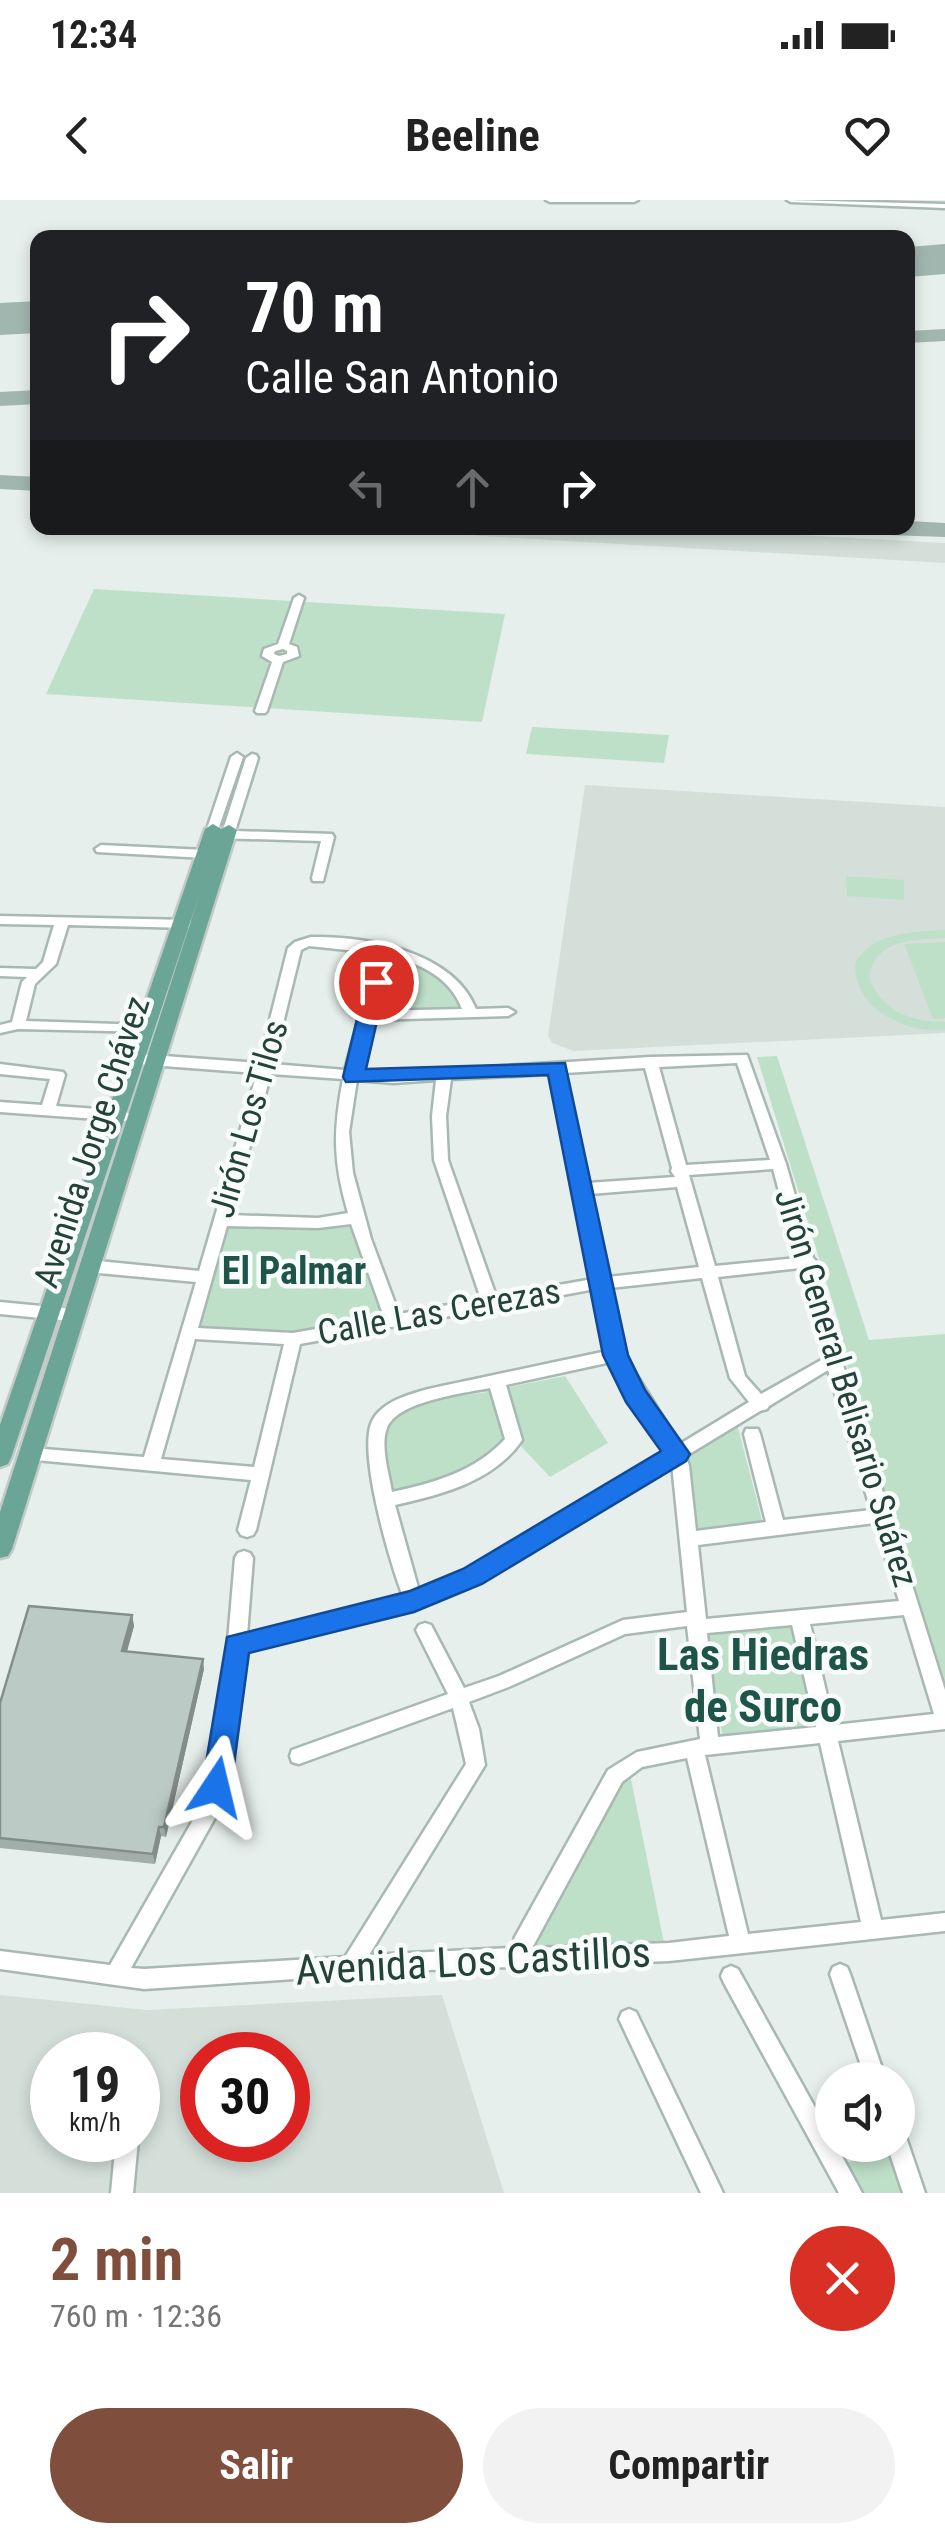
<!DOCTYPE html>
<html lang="es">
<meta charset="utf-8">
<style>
body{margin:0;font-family:"Roboto Condensed",sans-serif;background:#f2f2f2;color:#222;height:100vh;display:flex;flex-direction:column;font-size:38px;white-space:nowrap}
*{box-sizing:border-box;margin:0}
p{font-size:32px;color:#767676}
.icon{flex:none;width:55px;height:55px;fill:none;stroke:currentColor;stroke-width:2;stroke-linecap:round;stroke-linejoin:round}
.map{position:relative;height:1993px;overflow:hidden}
.details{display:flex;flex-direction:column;background:#fff;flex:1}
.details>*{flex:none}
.banner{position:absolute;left:30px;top:30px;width:885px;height:305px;border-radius:20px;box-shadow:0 5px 15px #0003;background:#202124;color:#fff;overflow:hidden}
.buttons{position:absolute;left:815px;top:1862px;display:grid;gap:20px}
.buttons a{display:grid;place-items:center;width:100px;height:100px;border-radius:50%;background:#fff;box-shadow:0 5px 15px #0003;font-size:50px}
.speed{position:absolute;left:30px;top:1832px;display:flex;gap:20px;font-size:50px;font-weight:700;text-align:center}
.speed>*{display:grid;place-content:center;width:130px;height:130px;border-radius:50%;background:#fff;box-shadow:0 5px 15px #0003;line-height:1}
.speed small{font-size:25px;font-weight:400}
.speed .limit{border:15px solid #d22;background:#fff;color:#111}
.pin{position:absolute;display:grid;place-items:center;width:85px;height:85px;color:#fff;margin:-42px;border:5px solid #fff;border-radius:50%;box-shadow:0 2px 10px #0007}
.me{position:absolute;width:110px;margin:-55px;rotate:10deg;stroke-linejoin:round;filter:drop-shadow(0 0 8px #0008)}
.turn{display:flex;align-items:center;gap:35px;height:210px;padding:0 50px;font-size:45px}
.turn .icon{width:130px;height:130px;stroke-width:2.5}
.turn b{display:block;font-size:70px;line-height:85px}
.lanes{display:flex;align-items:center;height:95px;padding:0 50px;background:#0003;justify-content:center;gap:50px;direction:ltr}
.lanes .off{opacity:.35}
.round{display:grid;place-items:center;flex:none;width:105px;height:105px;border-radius:52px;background:#f2f2f2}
.head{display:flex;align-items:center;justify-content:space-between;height:170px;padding:0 50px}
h1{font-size:60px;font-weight:700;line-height:75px;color:#804e3d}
.action{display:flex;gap:20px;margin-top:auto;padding:20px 50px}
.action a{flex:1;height:115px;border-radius:60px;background:#804e3d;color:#fff;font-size:40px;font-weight:700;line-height:115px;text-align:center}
.action a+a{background:#f2f2f2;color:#222}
.status{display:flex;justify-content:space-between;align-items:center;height:70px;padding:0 50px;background:#fff;direction:ltr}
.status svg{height:28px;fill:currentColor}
header{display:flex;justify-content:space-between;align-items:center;height:130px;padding:0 50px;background:#fff;font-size:45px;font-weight:700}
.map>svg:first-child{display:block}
.built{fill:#d4dfda;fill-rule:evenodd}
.green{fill:#bfe0c8}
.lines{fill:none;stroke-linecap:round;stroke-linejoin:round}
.taxiway{fill:#a2b6b0;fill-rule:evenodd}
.runway{fill:#a2b6b0;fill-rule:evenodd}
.minor-casing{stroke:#a8b8b2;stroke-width:5}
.major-casing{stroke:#c2cac8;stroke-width:5}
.minor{fill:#fff;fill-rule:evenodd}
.major{fill:#6aa596;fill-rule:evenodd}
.wall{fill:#a1aea9}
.shaded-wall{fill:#838d89}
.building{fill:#bbcac4;stroke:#838d89;stroke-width:2.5}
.route{fill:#1a73e8;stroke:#114b97;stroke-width:2.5}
.labels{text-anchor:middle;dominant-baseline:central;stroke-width:9;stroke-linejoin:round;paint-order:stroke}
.street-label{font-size:35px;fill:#24423a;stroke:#f7fbf9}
.neighbourhood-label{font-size:38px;font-weight:bold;fill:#1f5548;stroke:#f7fbf9}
.near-street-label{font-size:42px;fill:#24423a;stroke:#f7fbf9}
.near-neighbourhood-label{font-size:45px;font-weight:bold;fill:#1f5548;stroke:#f7fbf9}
</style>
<div class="status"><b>12:34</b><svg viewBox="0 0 49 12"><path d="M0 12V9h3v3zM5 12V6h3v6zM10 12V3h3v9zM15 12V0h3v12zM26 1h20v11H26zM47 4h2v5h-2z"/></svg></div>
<header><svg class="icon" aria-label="back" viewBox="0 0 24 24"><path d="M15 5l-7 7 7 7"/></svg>Beeline<svg class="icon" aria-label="heart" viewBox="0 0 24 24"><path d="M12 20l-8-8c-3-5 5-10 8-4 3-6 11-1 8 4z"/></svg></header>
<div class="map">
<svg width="945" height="1993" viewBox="0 0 945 1993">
<rect width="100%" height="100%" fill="#e6efeb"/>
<path class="built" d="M347 328H673L945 343V363Z
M585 585 945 607V833L574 851 552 843 548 836Z
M0 1795 147 1810 442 1795 504 1993H0ZM52 1855H138V1940H52ZM202 1855H288V1940H202Z"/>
<path class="green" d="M94 389 505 414 482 522 46 494Z
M532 527 669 535 664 563 526 554Z
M846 676 904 680V700L847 696Z
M945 730V738C914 740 877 738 869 776 878 809 912 823 945 822V830C904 833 855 810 855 764 871 732 913 732 945 730Z
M945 742V818L933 819 904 744Z
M392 756 437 774 461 809 379 812Z
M777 856 869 1140 945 1134V1487L852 1191 839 1123 757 857Z
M353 1022 365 1065 389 1119 283 1136 200 1130 196 1126 220 1027H316Z
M565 1176 608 1243 550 1277 517 1242 504 1188Z
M493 1191 508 1236C487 1272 430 1286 391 1294 389 1280 383 1262 384 1247 387 1198 457 1198 493 1191Z
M737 1224 763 1324 691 1336 683 1260Z
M797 1424 821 1531 723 1538 703 1430Z
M630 1574 664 1743 534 1749 531 1743 616 1586Z
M892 1945 908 1993H860L843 1963 871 1958Z"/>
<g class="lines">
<path class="taxiway" d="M945 129V141L908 143V131Z
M38 190V204L0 206V192Z
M0 275 38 277V291L0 289Z
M908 321 945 323V337L888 335 876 328H908Z"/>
<path class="runway" d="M945 44V74L908 77V47Z
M38 101V133L0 135V103Z"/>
<g class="minor-casing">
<path id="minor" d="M546 0H638L634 2H550Z
M787 0 945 4V8L791 2Z
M299 395 304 398 289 444 297 447 299 456 283 462 267 511 265 513H257L255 511 272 462 262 456 264 449 278 444 294 398ZM283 449 287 451V454L279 456 274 454 275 451Z
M237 553 243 557 218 630H223L246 558 252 554 256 555 258 558 235 631 332 634 334 637 323 681H313L312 678 321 641 216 638 210 634 211 632 207 629 231 557Z
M101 645 205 650 211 654 205 658 97 652 95 649Z
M0 716 190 720 197 724 190 728 68 725 56 764 35 784 26 821 147 825 152 826 154 829 152 832 18 829 0 833V825L12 822 22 782 27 777 0 776V768L36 769 43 762 54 725 0 724Z
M311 737C366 736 453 751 476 809L508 808 515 812 508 816 372 820 359 871 393 873 650 857 747 855 786 964 813 1058 817 1062 815 1065 842 1162 945 1490V1529L838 1541 881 1720 945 1713V1731L669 1761 428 1770 144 1789 0 1769V1751L110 1765 197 1613 206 1585 224 1488 235 1358 238 1353 244 1351 250 1353 253 1358 247 1435 403 1396C390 1364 359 1256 371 1224 375 1212 387 1204 398 1199 424 1188 453 1184 480 1178 522 1169 565 1160 607 1151L595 1089 300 1144 256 1330 253 1335 247 1337 241 1335 238 1330 251 1280 25 1259 23 1254 25 1249 31 1248 144 1257 196 1082 88 1072 80 1066 88 1060 199 1071 257 873 137 864 130 859 137 854 259 863 288 748 295 742ZM309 746 376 753 345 870 273 864 301 750ZM389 756C420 763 450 777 462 809L374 811ZM737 863 770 960 686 965 659 867ZM645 868 672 968 671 971 675 977 588 983 565 873ZM271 874 343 879C333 931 333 962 348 1013L318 1018 230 1015ZM551 874 593 1079 496 1096 448 960 446 916 451 879ZM357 880 393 883 436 880 432 916 434 960 481 1099 399 1114 371 1039 353 973 349 932ZM773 969 797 1058 715 1066 689 975ZM677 987 699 1067 608 1077 590 994ZM351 1024 384 1117 293 1133 198 1128 227 1026 318 1028ZM800 1068 825 1158 761 1194 745 1176 718 1077ZM702 1078 730 1178 749 1202 680 1244 624 1155 610 1088ZM195 1139 284 1144 254 1267 161 1259ZM611 1162 667 1251 466 1372 419 1391 395 1305C441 1295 495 1281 522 1240L506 1185ZM828 1170 871 1310 783 1320 760 1234 758 1229H746L744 1234 766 1322 696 1331 689 1266 686 1256 760 1211 767 1209 769 1206ZM490 1188 505 1239C476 1271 434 1283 392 1292 389 1274 380 1245 387 1228 397 1201 465 1193 490 1188ZM672 1264 687 1412 623 1420 499 1476 464 1488 431 1425 425 1423 419 1425 416 1430 448 1494 292 1550 290 1556 292 1562 299 1564 453 1508 466 1564 345 1757 144 1769 131 1768 216 1616 233 1553 246 1450 414 1408 478 1382ZM875 1323 899 1401 706 1419 698 1345ZM904 1415 934 1514 834 1525 810 1424ZM792 1425 816 1527 718 1537 707 1433ZM687 1426 700 1539 637 1552 608 1570 515 1737 512 1748 369 1755 485 1565 479 1529 469 1502 511 1486 625 1434ZM820 1543 861 1722 748 1734 705 1555ZM687 1558 729 1736 669 1743 532 1748 622 1582 642 1567Z
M0 864 63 872 65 875 56 906 125 911 132 916 125 921 0 912V902L42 905 50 879 0 874Z
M0 1102 72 1109 78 1111 80 1115 78 1119 72 1121 0 1114Z
M840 1764 847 1767 850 1774 886 1880H866L830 1774 833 1767Z
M731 1766 738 1769 832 1938V1945H836L862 1993H839L724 1783 721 1776 724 1769Z
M629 1809 636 1812 723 1993H701L619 1819 622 1812Z
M898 1934 906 1937 925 1993H903L887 1945H898Z
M116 1940H138L133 1993H111Z"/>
</g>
<g class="major-casing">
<path id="major" d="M213 624 221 629 229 625 237 630 12 1349 8 1356 0 1358V1312L201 690 11 1258 8 1264 0 1267V1225L205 629Z"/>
</g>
<use href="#minor" class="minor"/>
<use href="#major" class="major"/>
</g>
<path class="wall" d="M132 1415 134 1426 127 1452 204 1469 166 1637 161 1636 155 1664 0 1648V1503Z"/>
<path class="shaded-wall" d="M132 1415 134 1426 124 1461 122 1451Z
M203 1459 204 1469 166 1637 164 1627Z
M159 1627 161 1636 155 1664 153 1654Z"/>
<path class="building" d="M29 1406 132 1415 122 1451 203 1459 164 1627H159L153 1654 0 1638V1503Z"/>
<path class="route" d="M376 776 386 782 366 869 565 863 628 1155 645 1190 690 1254 686 1261 482 1384 414 1412 249 1453 231 1587 226 1596 216 1600 206 1596 202 1587 227 1437 410 1391 463 1369 661 1251 626 1202 603 1155 548 875 346 882 343 877 366 782Z"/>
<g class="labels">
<g class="street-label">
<text transform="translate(249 919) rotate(-74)">Jirón Los Tilos</text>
<text transform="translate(92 942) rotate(-72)">Avenida Jorge Chávez</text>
<text transform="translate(439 1112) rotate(-10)">Calle Las Cerezas</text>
<text transform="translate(846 1188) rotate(73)">Jirón General Belisario Suárez</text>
</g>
<g class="neighbourhood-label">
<text x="294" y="1071">El Palmar</text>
</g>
<g class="near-street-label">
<text transform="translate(473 1761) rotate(-3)">Avenida Los Castillos</text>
</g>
<g class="near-neighbourhood-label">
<text x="763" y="1454">Las Hiedras<tspan x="763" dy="52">de Surco</tspan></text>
</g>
</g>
</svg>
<div class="buttons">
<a><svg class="icon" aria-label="sound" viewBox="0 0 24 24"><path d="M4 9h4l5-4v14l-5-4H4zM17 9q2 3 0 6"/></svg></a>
</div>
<div class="speed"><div>19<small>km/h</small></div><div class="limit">30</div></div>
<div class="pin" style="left:376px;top:782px;background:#d93025"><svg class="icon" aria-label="arrive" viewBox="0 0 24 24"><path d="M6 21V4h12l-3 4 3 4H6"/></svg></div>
<svg class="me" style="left:216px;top:1587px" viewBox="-20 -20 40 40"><path d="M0-17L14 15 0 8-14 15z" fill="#1a73e8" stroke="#fff" stroke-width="4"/></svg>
<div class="banner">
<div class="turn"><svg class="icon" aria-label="right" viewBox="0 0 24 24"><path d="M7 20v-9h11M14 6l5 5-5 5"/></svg><div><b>70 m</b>Calle San Antonio</div></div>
<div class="lanes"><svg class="icon off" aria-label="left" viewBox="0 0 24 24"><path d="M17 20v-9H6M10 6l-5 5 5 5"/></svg><svg class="icon off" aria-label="ahead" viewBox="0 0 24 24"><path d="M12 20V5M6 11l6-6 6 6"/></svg><svg class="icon" aria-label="right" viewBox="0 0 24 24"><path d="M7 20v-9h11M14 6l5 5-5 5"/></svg></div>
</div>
</div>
<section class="details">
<div class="head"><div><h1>2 min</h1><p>760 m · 12:36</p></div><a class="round" style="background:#d93025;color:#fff"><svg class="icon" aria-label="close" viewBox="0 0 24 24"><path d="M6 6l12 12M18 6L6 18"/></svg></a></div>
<div class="action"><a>Salir</a><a>Compartir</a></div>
</section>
